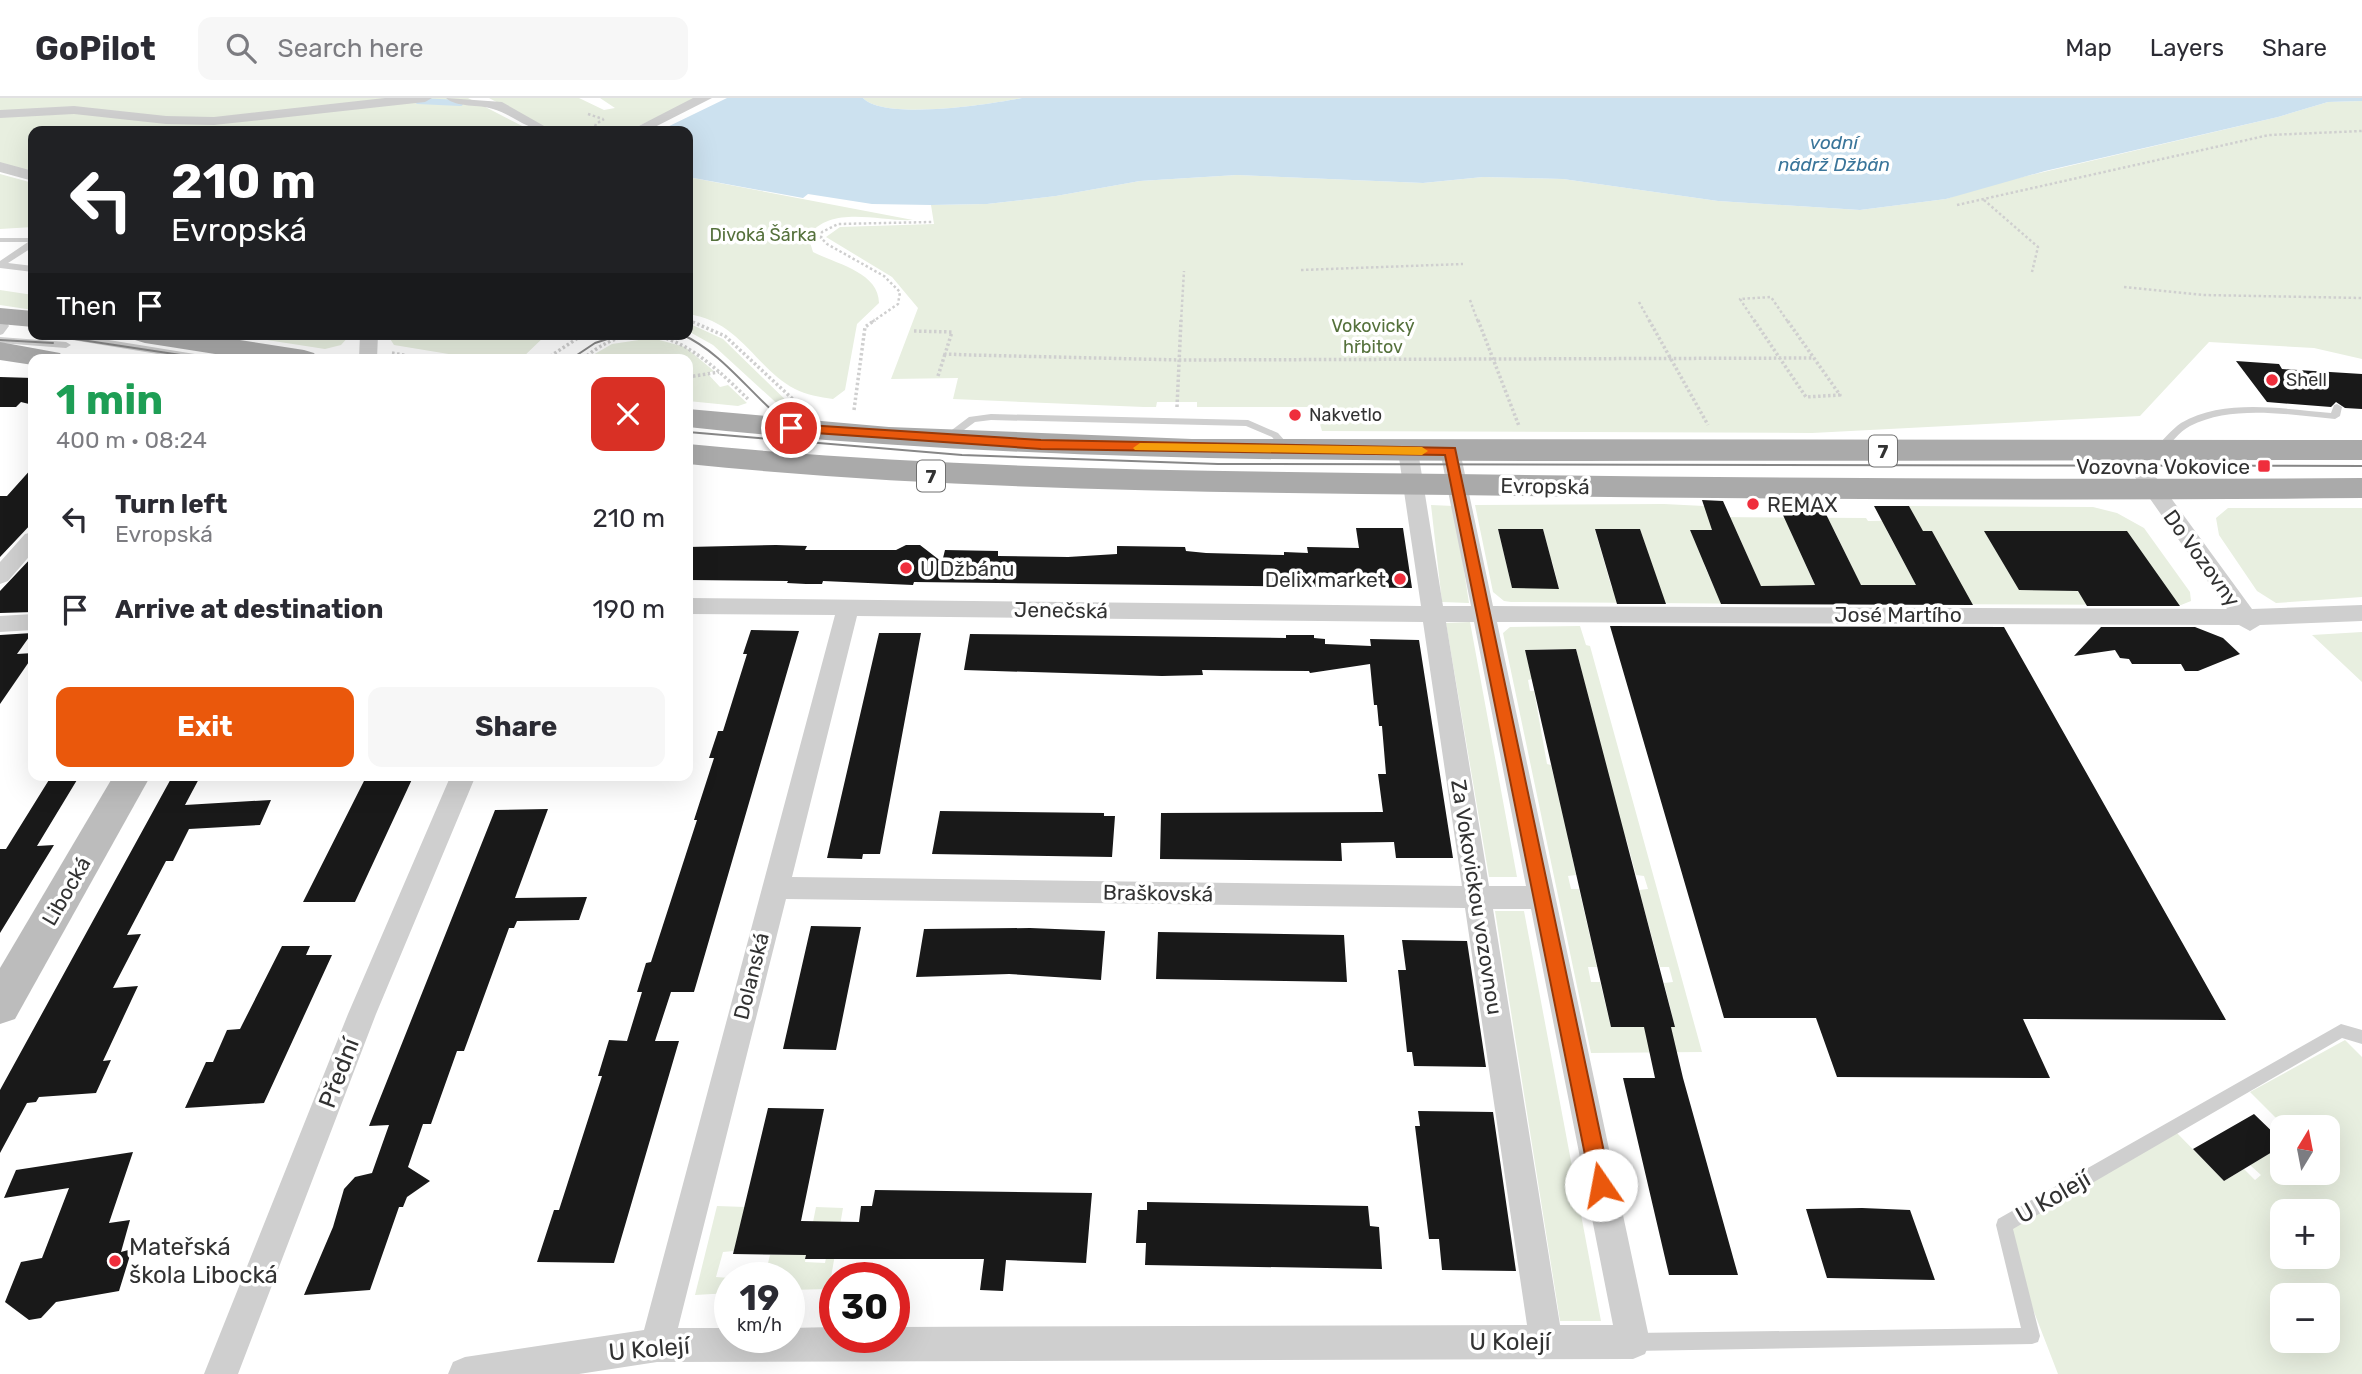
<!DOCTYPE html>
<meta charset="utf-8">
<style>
body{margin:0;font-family:Rubik,sans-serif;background:#f7f7f7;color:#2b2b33;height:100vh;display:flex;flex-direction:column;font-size:26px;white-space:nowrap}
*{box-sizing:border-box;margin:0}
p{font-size:23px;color:#7c7c81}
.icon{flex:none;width:38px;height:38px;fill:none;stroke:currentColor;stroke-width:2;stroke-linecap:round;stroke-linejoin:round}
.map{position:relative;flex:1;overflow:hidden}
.side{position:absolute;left:28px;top:256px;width:665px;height:427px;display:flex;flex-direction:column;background:#fff;border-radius:14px;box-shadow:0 7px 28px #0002}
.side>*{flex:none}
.hud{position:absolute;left:28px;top:28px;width:665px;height:214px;border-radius:14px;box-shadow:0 7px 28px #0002;background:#202124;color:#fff;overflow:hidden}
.needle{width:46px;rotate:10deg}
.buttons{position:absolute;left:2270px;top:1017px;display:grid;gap:14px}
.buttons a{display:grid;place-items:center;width:70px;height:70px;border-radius:14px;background:#fff;box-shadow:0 7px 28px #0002;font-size:35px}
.speed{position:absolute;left:714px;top:1164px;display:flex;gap:14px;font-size:35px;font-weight:700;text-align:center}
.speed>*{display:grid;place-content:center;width:91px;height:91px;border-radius:50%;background:#fff;box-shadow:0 7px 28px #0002;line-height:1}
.speed small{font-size:18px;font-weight:400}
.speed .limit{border:10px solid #d22;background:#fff;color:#111}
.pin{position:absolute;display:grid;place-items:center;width:60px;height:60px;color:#fff;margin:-30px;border:4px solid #fff;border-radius:50%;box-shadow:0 2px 7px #0007}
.me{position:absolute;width:77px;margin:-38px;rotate:348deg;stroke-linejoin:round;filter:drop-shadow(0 0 5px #0008)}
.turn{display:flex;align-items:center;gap:24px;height:147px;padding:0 28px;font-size:32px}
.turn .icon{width:91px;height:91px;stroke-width:2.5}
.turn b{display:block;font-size:49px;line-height:60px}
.then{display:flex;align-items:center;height:66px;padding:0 28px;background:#0003;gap:14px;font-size:26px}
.round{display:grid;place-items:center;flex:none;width:74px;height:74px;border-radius:14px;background:#f7f7f7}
.summary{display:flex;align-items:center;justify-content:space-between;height:119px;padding:0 28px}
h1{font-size:42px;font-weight:700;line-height:52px;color:#1e9e55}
.cta{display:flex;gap:14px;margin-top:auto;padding:14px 28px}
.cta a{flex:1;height:80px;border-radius:14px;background:#ea580c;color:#fff;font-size:28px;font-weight:700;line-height:80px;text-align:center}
.cta a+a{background:#f7f7f7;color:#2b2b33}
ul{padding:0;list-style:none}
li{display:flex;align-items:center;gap:21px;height:91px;padding:0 28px}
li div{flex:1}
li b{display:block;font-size:26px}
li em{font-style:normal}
header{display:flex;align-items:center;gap:42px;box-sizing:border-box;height:98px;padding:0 35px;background:#fff;border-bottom:2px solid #e1e1e2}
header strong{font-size:33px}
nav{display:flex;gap:38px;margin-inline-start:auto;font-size:24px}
.search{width:490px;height:63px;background:#f7f7f7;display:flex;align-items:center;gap:18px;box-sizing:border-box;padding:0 24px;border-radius:14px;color:#7c7c81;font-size:26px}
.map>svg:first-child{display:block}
.green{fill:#e8efe0;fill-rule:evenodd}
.water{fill:#cce1ef}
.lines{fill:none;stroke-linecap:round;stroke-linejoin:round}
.stream{stroke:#cce1ef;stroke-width:6}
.building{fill:#191919}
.path-far1{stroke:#cfcfcf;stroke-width:2.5;stroke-dasharray:2.5 2.5;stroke-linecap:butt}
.path{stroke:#cfcfcf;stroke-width:3.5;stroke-dasharray:2.5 2.5;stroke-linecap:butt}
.lane{fill:#cfcfcf;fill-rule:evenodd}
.street{fill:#cfcfcf;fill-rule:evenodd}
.secondary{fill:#bcbcbc;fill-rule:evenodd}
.primary{fill:#aaa;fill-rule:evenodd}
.tram{stroke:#878787;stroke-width:2}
.route{fill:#ea580c;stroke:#983908;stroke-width:2}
.slow{fill:#f59e0b}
.poi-dot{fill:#ef2e3c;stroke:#fff;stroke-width:2.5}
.labels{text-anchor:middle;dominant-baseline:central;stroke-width:7;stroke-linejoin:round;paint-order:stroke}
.far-park-label{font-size:18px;fill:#55713c;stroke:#fff}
.far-poi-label{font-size:18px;fill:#323232;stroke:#fff;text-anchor:start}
.far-water-label{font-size:19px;font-style:italic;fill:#3a759a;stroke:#fff}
.shield{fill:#fff;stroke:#707070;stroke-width:2}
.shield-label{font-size:19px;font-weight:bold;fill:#323232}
.poi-label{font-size:21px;fill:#323232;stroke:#fff;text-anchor:end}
.street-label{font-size:21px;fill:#323232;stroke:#fff}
.near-street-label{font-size:24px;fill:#323232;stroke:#fff}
.near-poi-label{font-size:24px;fill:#323232;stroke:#fff;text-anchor:start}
</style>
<header>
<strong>GoPilot</strong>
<div class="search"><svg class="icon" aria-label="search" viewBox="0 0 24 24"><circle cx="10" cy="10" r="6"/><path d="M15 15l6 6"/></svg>Search here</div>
<nav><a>Map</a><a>Layers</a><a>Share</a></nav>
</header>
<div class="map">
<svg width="2362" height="1276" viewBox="0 0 2362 1276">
<rect width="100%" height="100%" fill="#fff"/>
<path class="green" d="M0 0H468L532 33H33V75L0 65Z
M489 0H579L604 12 615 10 600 0H698L628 33H551Z
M863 0H1022C992 6 884 23 863 0Z
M2362 3V261L2314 250 2209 244 2140 318 1812 335 1322 333 1315 309H1197V304H1157L1156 309H1144L953 301 958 280 891 281 918 210 892 179 826 139 840 129 934 126 931 107 987 106 1056 98 1140 83 1237 77 1423 85 1483 79 1563 81 1718 103 1860 112 1946 101 1984 88 2278 19 2328 4Z
M0 76 33 85V129L0 131Z
M688 79 913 122C880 124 832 106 808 138L813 154C836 166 879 174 879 205L857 226 845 292 833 301C820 299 806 297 795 291 756 271 740 223 688 216Z
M0 192 33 197V212L0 207Z
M688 225 723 241 797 313 783 311 713 247 688 233Z
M228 236 310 239 315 236 350 237 341 247 325 251Z
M387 236H547L521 261H479L394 247Z
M652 240 685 249 714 273 707 275 720 289 728 287 747 305 738 308 688 303V261H586L612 246Z
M1664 406 1704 408 1711 419 1866 420 1868 423 1916 422 1909 408 2093 409 2117 415 2144 430 2190 494 2191 503 2181 507 1897 506 1786 488H1777L1784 506 1511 504 1504 503 1493 494 1475 407ZM1498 431H1543L1550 457 1547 462 1552 463 1559 490H1512ZM1640 431 1649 458 1646 463 1651 464 1660 491H1612L1595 432ZM1690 432H1736L1762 491H1715L1705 469 1703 453H1699ZM1790 432H1834L1863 492H1817ZM1887 433H1932L1942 453 1919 492ZM2030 433 2067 492H2019L1985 434Z
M1431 407 1454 408 1469 505 1442 504Z
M2228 410H2362V499L2276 505 2257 493 2219 437 2216 420Z
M1470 524 1517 779H1489L1446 525Z
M1580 528 1586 547 1590 548 1702 954 1591 955 1503 535 1510 529ZM1576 551 1614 701H1559L1551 667 1547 666 1534 593H1530L1528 582 1532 581 1525 552ZM1568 740H1626L1636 777 1644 778 1648 791 1639 792 1660 869H1669L1673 884 1664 885 1675 929H1611L1600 884H1591L1588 869H1597L1579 791H1571L1568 778 1576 777Z
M2362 534V584L2312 537Z
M1495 813H1524L1601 1223H1560Z
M2345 942 2362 959V1276H2058L2002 1131 2175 1033 2224 1083 2244 1071 2255 1082 2261 1077 2250 1067 2282 1048V1074H2328V1029H2285L2250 994ZM2282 1113H2328V1158H2282ZM2282 1197H2328V1242H2282Z
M717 1108 745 1109 734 1153 723 1154 716 1179 730 1180V1195L695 1197Z
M816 1109 843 1110 829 1191 789 1192V1180H756L759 1169H767L770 1157H806L805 1164 825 1165 833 1124H813Z"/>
<path class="water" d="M727 0H863C884 23 992 6 1022 0H2362V3L2328 4 2278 19 2045 73 1946 101 1860 112 1718 103 1563 81 1483 79 1423 85 1237 77 1140 83 1056 98 987 106 931 107 872 106 808 96 803 100 688 79V33H659Z"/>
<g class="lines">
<path class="stream" d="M418 3 460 5"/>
</g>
<path class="building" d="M2236 263 2279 266 2282 271 2362 276V311L2345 310 2336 304 2331 309 2267 304Z
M0 279 33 280V307L21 304 16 309H0Z
M33 369V424L0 459V398H7Z
M1702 402 1723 403 1761 488 1815 487 1777 404H1820L1861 487H1916L1874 408H1909L1923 433H1932L1973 507 1721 506 1690 432H1712Z
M1356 430H1403L1412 490 914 484 913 487 823 483 822 486H806L787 485 788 483 688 482V449L776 447 807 448 805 452H896L906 447H920L942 464 945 452 998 453V458L1068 459 1117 456V448L1185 449 1186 453 1206 455 1284 457V454L1308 455 1307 449 1359 450Z
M1498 431H1543L1559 491 1512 490Z
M1595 431H1640L1666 506H1617Z
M1984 433H2127L2180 508H2087L2078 493 2019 492Z
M33 458V514L0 515V493Z
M1610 528 2004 529 2226 922 2023 921 2050 980 1837 979 1816 920H1724Z
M2101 529H2195L2223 540 2240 556 2198 573H2185L2181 566H2132L2129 561 2120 560 2115 552 2074 558Z
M751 532 799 533 694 894H671L655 943H679L614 1165 537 1164 554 1112H559L602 978H598L609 942 627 943 642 894H637L646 865 651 864 697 722H694L714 660H709L718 633H723L747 556H743Z
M32 535 17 556 33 555V558L0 606V537Z
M879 535H921L880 756H863L862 761 827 760Z
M970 536 1286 540V537H1314V540L1325 541V546L1371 548 1370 541 1419 542 1453 760H1396L1394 744 1341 745 1342 763 1160 761 1161 715 1383 714 1378 676H1386L1382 628H1379L1377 607H1374L1370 566 1310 575 1309 573 1202 572 1203 577 1162 578 964 572Z
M1576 551 1675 929H1671L1683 980 1738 1177H1669L1623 980H1655L1644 929H1611L1525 552Z
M52 677H80L37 748 54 747 0 835V751H6Z
M173 677H201L185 707 271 702 260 727 189 731 173 763H166L127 837 141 836 113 890 138 888 103 963 111 962 96 995 39 999 36 1004 27 1005 0 1055V992Z
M367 677H414L355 804H303Z
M548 711 515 800 587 799 579 822 517 823 514 830H509L464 953H457L431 1026H423L408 1069 430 1083 407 1099 403 1109H399L370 1192 304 1197 333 1129 344 1091 355 1079 372 1075 389 1027 369 1028 495 712Z
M940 713 1104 715V718H1115L1112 759 932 756Z
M811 828 861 829 836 952 783 951Z
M1030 830 1105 833 1101 882 1009 876 916 879 924 831Z
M1158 834 1344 837 1347 884 1156 881Z
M1402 842 1467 843 1486 969 1414 968 1412 954H1407L1398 872H1406Z
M282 848H310L306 857H332L264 1005 185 1010 206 964H213L227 932 240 931Z
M768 1010 824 1011 801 1123 859 1124 861 1108H872L875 1092 1092 1095 1086 1165 1006 1162 1003 1193 980 1192 984 1161H805L806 1157 733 1156Z
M1418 1013 1493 1014 1516 1173 1442 1172 1439 1141H1429L1415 1028H1420Z
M2254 1016 2282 1043V1048L2224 1083 2193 1051Z
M133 1054 109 1125 130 1122 121 1154 132 1151 119 1193 56 1204 41 1220 29 1222 5 1204 21 1164 42 1160 69 1090 4 1100 16 1072Z
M1147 1104 1368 1108 1370 1128 1379 1129 1382 1171 1145 1167 1146 1145H1136L1138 1112H1147Z
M1862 1110 1910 1112 1935 1182 1827 1180 1806 1111Z"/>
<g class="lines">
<path class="path-far1" d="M588 16 603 21
M593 33 596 26 604 21
M1984 102 2038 149 2032 174
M1957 107 2269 37 2362 33
M1301 172 1463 166
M2124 189 2203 197 2362 200
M1470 202 1478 224
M1639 204 1650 224
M688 222 692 224
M872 224 898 206 900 194 884 178 827 146 821 140 822 134 838 126 932 124
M1181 224 1184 173
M1755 224 1740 201 1771 199 1788 224"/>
<path class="path" d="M688 222 725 238 797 305
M1478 222 1519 328
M1649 222 1708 327
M1754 222 1806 299 1840 297 1787 222
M914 233 952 234 945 256 971 257 1180 262 1814 260
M495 236 579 238
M392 255 426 261
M546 261 584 236
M583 261C649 205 701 255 749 302
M938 278 945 256
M688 279 719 274
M1177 309 1181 222
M854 312 865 229 875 222"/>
<path class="lane" d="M0 140H33V149L8 165 33 168V174L0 170V163L28 144H0Z
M0 217 3 218 9 228 3 236 0 237Z
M50 236H72L207 258 211 261H188L54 239Z
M0 239 66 244 71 247 66 250 0 245Z
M2337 306 2342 309 2340 318 2335 321C2289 317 2233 306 2190 328 2179 334 2171 345 2163 354L2159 355 2154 352C2162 343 2171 332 2181 325 2224 300 2284 311 2331 315L2334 307Z
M991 316 1248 322 1278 335 1293 352 1292 354H1284L1272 339 1246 328 991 322 975 324 949 343H941L940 341 969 319Z
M2341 926 2362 932V946L2342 940 2013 1131 2040 1238 2038 1244 2032 1246 1633 1253 1627 1250 1624 1244 1627 1238 1633 1235 2021 1230 1996 1127 1998 1121Z"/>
<path class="street" d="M385 0H432L425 4 214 27 166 26 74 16 0 20V12L74 8 166 18 214 19Z
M446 0 502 4 553 33C528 34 516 18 493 11 479 6 457 10 446 0Z
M693 0H712L647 33H629Z
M0 64 33 73V83L0 74Z
M360 236H378L377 261H359Z
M2126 346 2133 348 2252 511 2362 507V523L2260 527 2250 533 2239 527 1497 524 1650 1244 1645 1256 1633 1261 657 1264 579 1276H448L453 1264 465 1259 644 1232 835 517 688 516V500L1421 508 1398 353 1408 347 1418 353 1443 508H1471L1440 353 1450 347 1460 353 1493 508 2227 511 2116 352ZM857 518 1423 524 1462 788 792 779ZM1446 524H1474L1526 788H1489ZM786 801 1465 810 1527 1227 894 1229V1239H835V1229L789 1230V1239H730V1230H678ZM1493 811H1531L1613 1227H1560Z
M33 434V454L8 483 0 486V464L25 436Z
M33 516V532L0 534V518Z
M451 677H476L376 916 238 1276H204L348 916Z"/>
<path class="secondary" d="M114 677H151L15 921 0 926V870Z"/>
<path class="primary" d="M0 210 33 213V229L0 226Z
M131 236H201L304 252 314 255 318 261H247L145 245 135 242Z
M0 244 60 255 64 261H33V267L0 262Z
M688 311 889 329 1192 341 2362 342V362C2101 362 1840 363 1579 363 1281 363 984 361 688 329Z
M688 346C943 371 1197 373 1453 376 1756 380 2059 382 2362 380V400C2059 403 1756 401 1453 397 1197 394 943 392 688 366Z"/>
<path class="tram" d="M42 236 207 261
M681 236C736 261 762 319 817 343
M0 242 53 245
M571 261 595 245 623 236
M688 334 962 357 1218 366 2362 368"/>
</g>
<path class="route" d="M791 326 1041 342 1455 350 1611 1087 1608 1094 1601 1097 1594 1094 1591 1087 1445 357 1041 351 787 333V327Z"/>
<path class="slow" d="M1140 345 1422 349 1428 353 1422 357 1135 352 1133 350Z"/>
<g class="poi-dot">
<circle cx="2272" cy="282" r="7"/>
<circle cx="1295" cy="317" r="7"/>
<rect x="2257" y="361" width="14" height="14" rx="3.5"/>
<circle cx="1753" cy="406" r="7"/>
<circle cx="906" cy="470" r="7"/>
<circle cx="1400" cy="481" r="7"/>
<circle cx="115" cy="1163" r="7"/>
</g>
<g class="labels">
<g class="far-park-label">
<text x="763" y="137">Divoká Šárka</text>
<text x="1373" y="228">Vokovický<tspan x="1373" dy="21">hřbitov</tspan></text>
</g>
<g class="far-poi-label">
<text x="2286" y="282">Shell</text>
<text x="1309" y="317">Nakvetlo</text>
</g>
<g class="far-water-label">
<text x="1834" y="44">vodní<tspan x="1834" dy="22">nádrž Džbán</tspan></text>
</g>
<g class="shield">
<rect x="1869" y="337.5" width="28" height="31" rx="5"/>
<rect x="917" y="362.5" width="28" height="31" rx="5"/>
</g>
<g class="shield-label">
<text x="1883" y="353">7</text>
<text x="931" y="378">7</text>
</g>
<g class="poi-label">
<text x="2250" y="368">Vozovna Vokovice</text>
<text x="1767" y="406" text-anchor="start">REMAX</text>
<text x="920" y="470" text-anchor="start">U Džbánu</text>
<text x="1386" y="481">Delix market</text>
</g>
<g class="street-label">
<text transform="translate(1545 388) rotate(1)">Evropská</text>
<text transform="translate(2202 460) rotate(54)">Do Vozovny</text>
<text transform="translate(1061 512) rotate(1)">Jenečská</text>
<text x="1898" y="516">José Martího</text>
<text transform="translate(66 793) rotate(-60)">Libocká</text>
<text transform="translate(1158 795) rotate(1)">Braškovská</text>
<text transform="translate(1477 799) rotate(81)">Za Vokovickou vozovnou</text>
<text transform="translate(751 878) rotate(-76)">Dolanská</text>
</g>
<g class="near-street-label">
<text transform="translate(339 975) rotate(-69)">Přední</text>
<text transform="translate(2053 1099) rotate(-30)">U Kolejí</text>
<text x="1510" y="1244">U Kolejí</text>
<text transform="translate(649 1251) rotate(-5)">U Kolejí</text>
</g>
<g class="near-poi-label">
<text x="129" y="1149">Mateřská<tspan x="129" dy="28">škola Libocká</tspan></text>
</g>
</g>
</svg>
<div class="buttons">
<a><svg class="needle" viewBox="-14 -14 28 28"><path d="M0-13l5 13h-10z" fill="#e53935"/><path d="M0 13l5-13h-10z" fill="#7c7c81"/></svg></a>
<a>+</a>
<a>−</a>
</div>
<div class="speed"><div>19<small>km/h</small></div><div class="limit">30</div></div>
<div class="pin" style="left:791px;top:330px;background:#d93025"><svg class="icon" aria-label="arrive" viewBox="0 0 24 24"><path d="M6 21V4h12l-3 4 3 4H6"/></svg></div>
<svg class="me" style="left:1601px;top:1087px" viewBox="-20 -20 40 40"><circle r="19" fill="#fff"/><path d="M0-13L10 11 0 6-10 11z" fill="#ea580c"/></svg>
<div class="hud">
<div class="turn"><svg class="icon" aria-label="left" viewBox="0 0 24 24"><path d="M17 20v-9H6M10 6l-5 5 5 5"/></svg><div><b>210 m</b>Evropská</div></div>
<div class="then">Then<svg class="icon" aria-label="arrive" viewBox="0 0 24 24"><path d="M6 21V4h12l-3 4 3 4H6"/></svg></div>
</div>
<section class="side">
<div class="summary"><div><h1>1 min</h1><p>400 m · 08:24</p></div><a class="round" style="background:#d93025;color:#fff"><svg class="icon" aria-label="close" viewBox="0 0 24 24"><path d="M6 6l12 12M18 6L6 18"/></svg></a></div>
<ul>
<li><svg class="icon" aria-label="left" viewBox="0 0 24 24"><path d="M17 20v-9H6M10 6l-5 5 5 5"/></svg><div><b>Turn left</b><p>Evropská</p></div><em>210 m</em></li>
<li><svg class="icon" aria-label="arrive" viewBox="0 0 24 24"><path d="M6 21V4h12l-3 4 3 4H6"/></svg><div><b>Arrive at destination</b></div><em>190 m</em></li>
</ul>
<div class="cta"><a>Exit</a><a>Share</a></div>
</section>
</div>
